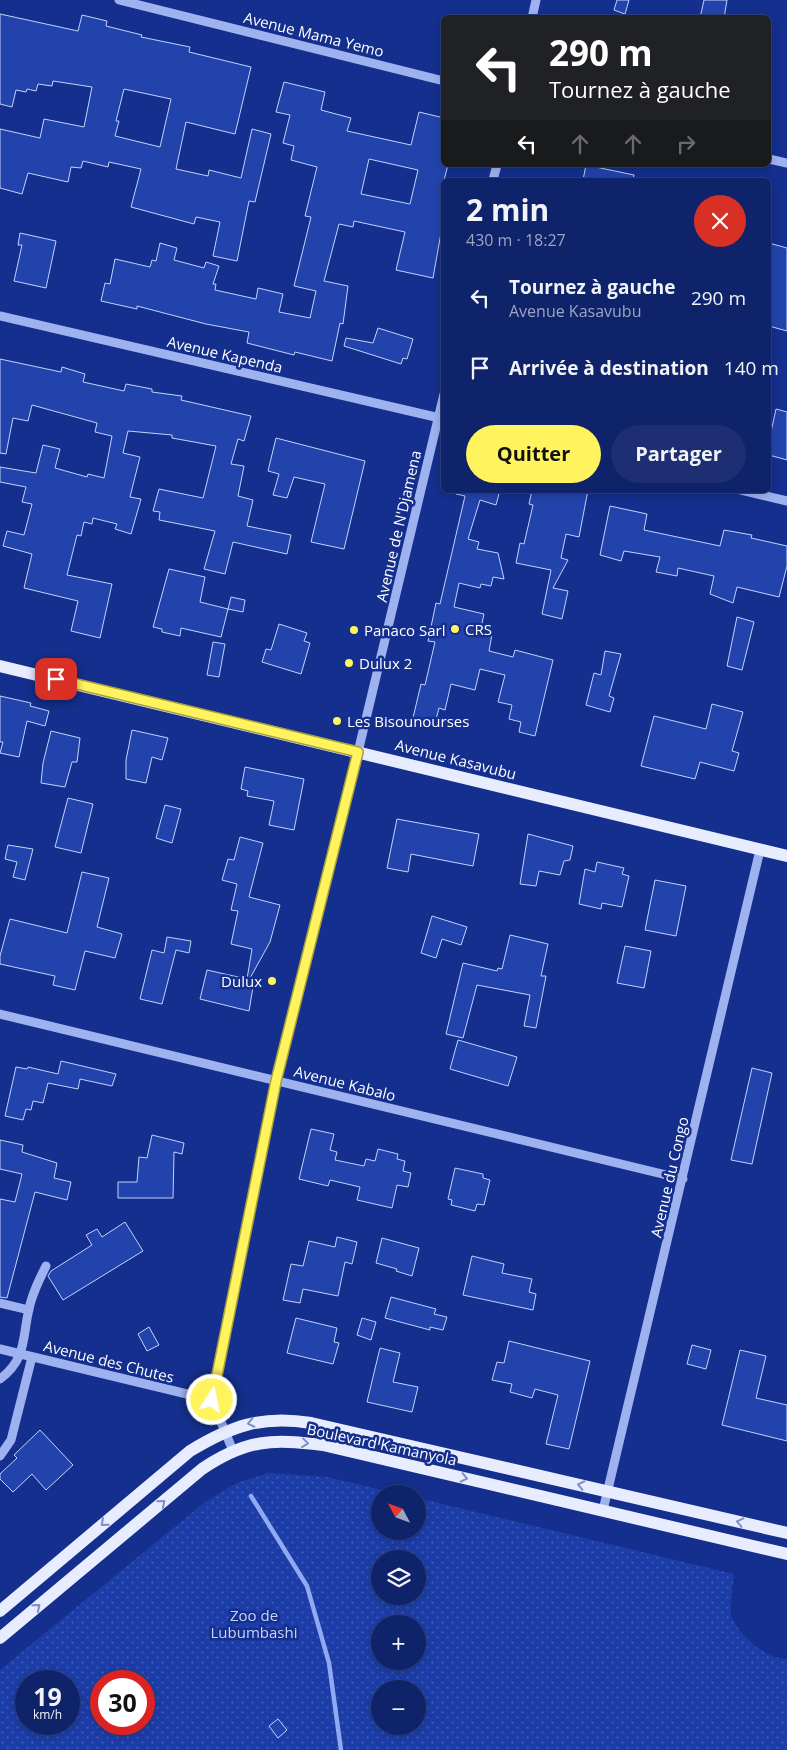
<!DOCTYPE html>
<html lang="fr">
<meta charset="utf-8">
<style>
body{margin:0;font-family:"Open Sans",sans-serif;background:#1d2f72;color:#f1f3f6;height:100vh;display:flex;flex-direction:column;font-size:19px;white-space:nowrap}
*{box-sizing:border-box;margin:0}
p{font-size:16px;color:#9ba4c1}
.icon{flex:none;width:28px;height:28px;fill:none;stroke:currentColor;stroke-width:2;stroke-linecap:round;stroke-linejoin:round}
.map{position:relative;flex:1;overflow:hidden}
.sheet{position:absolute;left:441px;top:178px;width:330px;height:315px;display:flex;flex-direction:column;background:#0f236a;border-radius:8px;box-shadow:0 2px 8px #0003,0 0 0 1px #2f407e}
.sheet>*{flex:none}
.hud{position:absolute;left:441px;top:15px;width:330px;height:152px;border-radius:8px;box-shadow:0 2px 8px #0003,0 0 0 1px #2f407e;background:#202124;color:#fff;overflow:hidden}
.needle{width:32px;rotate:311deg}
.buttons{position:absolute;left:371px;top:1485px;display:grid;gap:10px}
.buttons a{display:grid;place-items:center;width:55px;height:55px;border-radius:50%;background:#0f236a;box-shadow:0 2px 8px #0003,0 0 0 1px #2f407e;font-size:25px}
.speed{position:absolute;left:15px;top:1670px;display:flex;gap:10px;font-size:25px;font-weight:700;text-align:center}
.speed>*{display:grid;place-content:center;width:65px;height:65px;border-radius:50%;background:#0f236a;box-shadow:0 2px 8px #0003,0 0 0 1px #2f407e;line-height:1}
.speed small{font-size:12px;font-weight:400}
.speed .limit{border:8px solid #d22;background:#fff;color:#111}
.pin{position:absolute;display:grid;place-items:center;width:42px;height:42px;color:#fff;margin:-21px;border-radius:10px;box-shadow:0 2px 8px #0006}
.me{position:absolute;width:55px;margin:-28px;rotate:11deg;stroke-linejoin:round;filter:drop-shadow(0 0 4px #0008)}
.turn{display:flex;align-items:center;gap:18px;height:105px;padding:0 25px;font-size:22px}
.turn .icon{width:65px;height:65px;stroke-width:2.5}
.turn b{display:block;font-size:35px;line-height:42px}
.lanes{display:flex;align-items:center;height:48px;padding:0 25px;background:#0003;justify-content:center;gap:25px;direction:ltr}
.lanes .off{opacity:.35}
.round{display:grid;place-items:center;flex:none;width:52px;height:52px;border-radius:26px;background:#1d2f72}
.summary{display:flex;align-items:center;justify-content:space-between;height:85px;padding:0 25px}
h1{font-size:30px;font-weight:700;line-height:38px}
.action{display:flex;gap:10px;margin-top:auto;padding:10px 25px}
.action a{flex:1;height:58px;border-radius:30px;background:#fff35e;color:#111;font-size:20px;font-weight:700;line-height:58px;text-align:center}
.action a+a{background:#1d2f72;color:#f1f3f6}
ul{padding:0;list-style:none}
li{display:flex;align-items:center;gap:15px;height:70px;padding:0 25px}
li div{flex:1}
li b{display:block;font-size:19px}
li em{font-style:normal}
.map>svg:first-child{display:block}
.park{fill:url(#park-dots);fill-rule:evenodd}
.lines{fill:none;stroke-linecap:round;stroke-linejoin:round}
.stream{stroke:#90a9f3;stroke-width:4.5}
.building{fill:#2243ac;stroke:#c5d2fc;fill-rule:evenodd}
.minor{stroke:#9eb2f0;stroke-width:9}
.major{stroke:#e8ecff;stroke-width:12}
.oneway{stroke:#7e8ec6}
.route-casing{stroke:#a69e3d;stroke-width:12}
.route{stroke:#fff35e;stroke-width:9}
.poi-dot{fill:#fff35e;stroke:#142f8d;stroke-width:2}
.labels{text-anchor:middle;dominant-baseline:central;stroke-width:5;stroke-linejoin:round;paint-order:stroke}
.street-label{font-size:15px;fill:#fff;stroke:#142f8d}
.poi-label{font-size:15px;fill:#fff;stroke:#142f8d;text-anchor:start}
.park-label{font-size:15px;fill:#c5d2fc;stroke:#142f8d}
</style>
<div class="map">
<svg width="787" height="1750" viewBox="0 0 787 1750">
<defs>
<pattern id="park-dots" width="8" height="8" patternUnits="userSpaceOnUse" patternTransform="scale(1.25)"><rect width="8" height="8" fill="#1c3da7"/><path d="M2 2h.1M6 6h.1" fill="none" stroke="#3e5ab4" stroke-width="1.8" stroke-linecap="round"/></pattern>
</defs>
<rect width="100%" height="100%" fill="#142f8d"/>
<path class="park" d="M268 1473 327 1477 399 1494H380V1531H418V1498L734 1574C733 1584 729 1610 732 1618 741 1637 766 1659 787 1659V1750H0V1670L205 1502 237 1483ZM380 1559H418V1596H380ZM380 1624H418V1661H380ZM26 1681H69V1724H26ZM101 1681H144V1724H101ZM380 1689H418V1726H380Z"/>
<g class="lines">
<path class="stream" d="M251 1496 307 1586 329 1663 341 1750"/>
</g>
<path class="building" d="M617 0H629L625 14 614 10Z
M704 0H727L724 18H700Z
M0 14 78 31 82 15 107 21 106 26 142 35 141 37 190 47 189 52 251 67 235 134 186 122 176 169 208 176 209 170 241 178 252 129 271 134 255 202 249 201 237 261 213 256 220 222 196 217 194 224 131 207 141 169 109 162 108 167 83 161 81 168 71 167 68 182 28 173 22 194 0 188V129L40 138 44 119 84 127 92 87 53 81 52 86 38 84 36 91 27 89 26 92 16 90 12 107 0 104ZM124 89 171 99 160 147 115 136 119 121H116Z
M284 82 325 92 321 110 351 118 347 131 411 145 419 112 444 118V165H448L444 180V216L433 278 396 270 405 232 354 221 353 227 339 224 324 281 348 286 343 324 340 323 332 361 295 352 294 355 247 343 249 332 206 324 137 306V309L101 301 105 283 110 284 115 259 150 267 152 260 156 261 160 243 177 248 174 260 204 268 206 262 219 266 213 284H216L215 290 256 299 258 288 283 294 279 312 310 318 316 291 294 286 311 217 305 216 317 167 291 160 294 146 283 143 290 115 276 112ZM369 159 418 170 410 204 361 194Z
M586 165 634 175 633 180H583Z
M20 233 56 241 46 288 14 281 22 245H18Z
M769 243 787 248V331L769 326Z
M378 328 413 339 407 359 403 358 401 364 344 346 346 338 373 343Z
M0 359 61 372 62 367 85 374 83 382 124 391 126 384 152 389V392L182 396 181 400 251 416 244 441 238 439 231 464 244 466 238 496 253 500 247 526 291 535 287 554 233 542 225 574 204 569 215 531 159 520 160 512 153 511 159 489 203 498 216 446 172 438V435L128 431 123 453 140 457 130 497 141 499 131 534 115 529 117 524 93 518 92 524 84 522 81 536 77 535 67 575 112 584 100 638 71 631 78 601 24 588 32 554 3 546 7 531 24 535 32 504 22 502 26 487 0 482V467L36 473 43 445 60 449 55 468 87 477 88 474 104 478 112 436 95 432 97 423 32 405 28 421 13 418 6 454 0 453Z
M776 409 787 412V460L769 455V441Z
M276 438 365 461 344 549 311 542 325 484 294 477 287 498 273 495 279 474 268 471Z
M456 490H500L496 505 480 500 468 539 479 542 477 549 498 553 504 579 493 577 491 586 481 584 480 588 459 583 454 607 484 614 480 632 492 634 489 651 513 657 515 650 553 660 535 736 519 732 521 722 509 719 512 705 498 702 505 675 480 669 475 690 451 684 445 710 439 708 434 727 412 722 421 684 425 685 435 642 428 641 436 603 440 604 465 496 456 494Z
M532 490H588L579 537 566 534 561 558 568 560 553 588 568 591 562 619 542 614 551 570 516 563 520 543 524 544 533 505 529 504Z
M610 506 647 514 644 530 720 546 724 530 752 535 751 538 787 546V566L779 597 737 587 733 603 710 594 714 576 678 568 677 576 656 572 660 557 624 551 621 561 600 555Z
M169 569 205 577 200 602 228 609 221 637 181 628 180 636 162 632V629L153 627Z
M231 597 245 600 243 612 228 609Z
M737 617 754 622 742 670 727 666Z
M279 624 307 633 304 641 310 643 301 674 262 662 266 649 271 650Z
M213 642 225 644 219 677 207 675Z
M605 651 621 654 609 696 614 698 610 712 586 705 594 673 601 675Z
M0 696 31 703 30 706 49 711 45 726 27 721 19 757 0 753 3 742H0Z
M712 704 743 712 732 751 739 753 734 771 700 762 695 779 641 766 654 716 706 729Z
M132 730 168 738 162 760 152 757 146 783 126 779V760Z
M51 731 80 738 77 762H72L65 787 41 783 43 763Z
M245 767 304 779 294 830 269 825 274 801 247 796 248 791 241 789Z
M68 798 93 804 81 853 55 847Z
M165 805 181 809 172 843 156 838Z
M397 819 479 834 473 866 411 854 408 872 387 868Z
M528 834 573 846 570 860 564 861 560 875 539 871 536 886 520 884Z
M240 837 263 843 249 897 280 905 270 942 249 980 254 981 249 1011 200 999 207 970 247 979 252 949 231 944 238 911 231 910 237 884 222 880 228 859 234 860Z
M8 845 33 849 25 880 13 877 17 862 5 859Z
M597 862 624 868 622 874 629 876 622 907 602 903 601 909 579 904 585 869 595 872Z
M82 872 109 878 97 927 122 934 115 958 85 951 75 990 53 985 55 976 0 964V956L10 919 67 933Z
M655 880 686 886 676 936 645 930Z
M432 916 467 927 461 945 442 939 436 958 421 953Z
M510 935 548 944 541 976H546L536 1028 524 1026 530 995 477 985 463 1038 446 1034 463 963 497 971 498 968 502 969Z
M167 937 191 941 189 953 176 950 162 1004 140 999 152 950 164 953Z
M625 946 651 951 644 988 617 983Z
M458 1040 517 1057 508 1086 450 1069Z
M61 1061 116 1074 112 1086 80 1079 78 1089 48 1083 43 1103 33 1101 31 1110 26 1109 23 1120 5 1116 16 1067 27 1069 28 1067 58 1074Z
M752 1068 772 1073 752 1164 731 1160Z
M311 1129 334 1134 330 1150 337 1152 335 1160 364 1166 366 1159 375 1161 378 1149 398 1154 397 1159 405 1161 403 1171 411 1173 408 1187 397 1185 392 1208 357 1200 360 1187 330 1180 328 1186 299 1179Z
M152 1135 184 1143 182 1154 174 1152 173 1198H118V1182H137L139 1157 147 1158Z
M0 1140 23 1145 22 1152 57 1163 54 1178 71 1182 67 1200 35 1192 7 1298 0 1297V1199L15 1202 22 1174 0 1169Z
M455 1168 483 1174V1178L490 1180 484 1205 477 1204 475 1211 451 1205 452 1200 448 1199Z
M125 1222 143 1251 63 1300 48 1276 51 1271 92 1245 86 1235 97 1229 102 1237Z
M337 1237 357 1242 352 1264 345 1262 338 1296 303 1289 300 1303 283 1300 291 1264 303 1266 309 1241 335 1247Z
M382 1238 419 1248 412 1276 396 1271 397 1269 376 1263Z
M472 1256 504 1264 502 1273 532 1279 529 1292 536 1294 533 1310 463 1295Z
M391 1297 436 1309 434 1314 447 1317 443 1330 430 1327V1330L385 1318Z
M296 1318 337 1328 334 1342 339 1343 333 1364 287 1353Z
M362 1318 376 1322 371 1340 357 1335Z
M149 1327 159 1345 147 1351 138 1334Z
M509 1341 590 1361 569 1449 546 1444 558 1395 535 1389 532 1398 510 1392 512 1384 492 1380 497 1362 504 1363Z
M692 1345 711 1350 706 1369 687 1364Z
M380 1348 400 1353 393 1382 418 1387 412 1412 367 1402Z
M740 1350 766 1356 756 1398 787 1405V1441L722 1425Z
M40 1430 73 1465 46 1490 32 1474 13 1492 0 1479V1474L17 1458 14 1455Z
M278 1719 287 1730 278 1738 269 1726Z"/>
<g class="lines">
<path class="minor" d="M119 0 444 81
M532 18 536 0
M769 159 787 163
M493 180 497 165
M0 316 444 419
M741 490 787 501
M0 1014 683 1179
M0 1303 29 1310
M0 1349 212 1400
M0 1379C27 1359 22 1338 29 1309 32 1294 39 1280 46 1266
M233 1451 212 1400 276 1081 358 752 444 394
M0 1456 11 1440 32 1357
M603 1510 760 850"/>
<path class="major" d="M0 666 787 856
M0 1611 190 1451C231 1426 262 1415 311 1423L787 1533
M0 1638 202 1469C247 1439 271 1439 323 1445L787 1554"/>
</g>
<defs><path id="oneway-chevron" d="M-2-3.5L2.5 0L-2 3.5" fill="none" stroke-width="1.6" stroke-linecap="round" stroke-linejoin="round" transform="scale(1.25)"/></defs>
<g class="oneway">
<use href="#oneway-chevron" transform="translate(251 1423) rotate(168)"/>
<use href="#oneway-chevron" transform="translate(305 1443) rotate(7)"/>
<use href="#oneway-chevron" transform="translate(464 1478) rotate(13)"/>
<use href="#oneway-chevron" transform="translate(581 1485) rotate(-167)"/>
<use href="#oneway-chevron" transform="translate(162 1503) rotate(-40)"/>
<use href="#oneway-chevron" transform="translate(740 1522) rotate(-167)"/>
<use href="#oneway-chevron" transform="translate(104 1523) rotate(139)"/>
<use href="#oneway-chevron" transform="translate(37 1607) rotate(-40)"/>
</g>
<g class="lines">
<g class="route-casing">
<path id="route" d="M56 679 358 752 276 1081 212 1400"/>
</g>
<use href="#route" class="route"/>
</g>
<g class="poi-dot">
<circle cx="455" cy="629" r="5"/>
<circle cx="354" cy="630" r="5"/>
<circle cx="349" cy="663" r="5"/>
<circle cx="337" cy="721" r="5"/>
<circle cx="272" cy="981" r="5"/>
</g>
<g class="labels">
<g class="street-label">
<text transform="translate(314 34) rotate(14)">Avenue Mama Yemo</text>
<text transform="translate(225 354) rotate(13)">Avenue Kapenda</text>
<text transform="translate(398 526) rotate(-77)">Avenue de N'Djamena</text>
<text transform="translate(456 759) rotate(14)">Avenue Kasavubu</text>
<text transform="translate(345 1083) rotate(14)">Avenue Kabalo</text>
<text transform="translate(669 1177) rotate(-77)">Avenue du Congo</text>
<text transform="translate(109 1361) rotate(14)">Avenue des Chutes</text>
<text transform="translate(382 1444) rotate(12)">Boulevard Kamanyola</text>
</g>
<g class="poi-label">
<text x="465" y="629">CRS</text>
<text x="364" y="630">Panaco Sarl</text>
<text x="359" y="663">Dulux 2</text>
<text x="347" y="721">Les Bisounourses</text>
<text x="262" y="981" text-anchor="end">Dulux</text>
</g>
<g class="park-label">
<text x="254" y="1615">Zoo de<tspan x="254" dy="17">Lubumbashi</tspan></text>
</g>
</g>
</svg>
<div class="buttons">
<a><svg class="needle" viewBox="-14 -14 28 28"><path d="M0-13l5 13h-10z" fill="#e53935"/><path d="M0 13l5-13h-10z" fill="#9ba4c1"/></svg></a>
<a><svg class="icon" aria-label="layers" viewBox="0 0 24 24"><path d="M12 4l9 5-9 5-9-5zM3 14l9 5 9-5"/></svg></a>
<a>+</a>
<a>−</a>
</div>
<div class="speed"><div>19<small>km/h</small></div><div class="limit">30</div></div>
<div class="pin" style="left:56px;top:679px;background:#d93025"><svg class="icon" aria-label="arrive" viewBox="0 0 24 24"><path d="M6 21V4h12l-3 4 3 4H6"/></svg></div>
<svg class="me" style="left:212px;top:1400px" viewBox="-20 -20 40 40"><circle r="17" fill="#fff35e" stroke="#fff" stroke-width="3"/><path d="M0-11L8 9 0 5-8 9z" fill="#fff"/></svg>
<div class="hud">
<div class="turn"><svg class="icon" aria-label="left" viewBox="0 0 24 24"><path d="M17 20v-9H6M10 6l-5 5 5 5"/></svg><div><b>290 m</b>Tournez à gauche</div></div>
<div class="lanes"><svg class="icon" aria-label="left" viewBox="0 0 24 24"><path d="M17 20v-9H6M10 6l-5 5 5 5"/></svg><svg class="icon off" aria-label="ahead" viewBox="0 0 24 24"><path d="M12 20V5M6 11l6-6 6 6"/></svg><svg class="icon off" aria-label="ahead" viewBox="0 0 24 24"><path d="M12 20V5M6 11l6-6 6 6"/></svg><svg class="icon off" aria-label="right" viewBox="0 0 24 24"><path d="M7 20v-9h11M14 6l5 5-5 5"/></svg></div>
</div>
<section class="sheet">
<div class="summary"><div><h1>2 min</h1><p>430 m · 18:27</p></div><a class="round" style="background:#d93025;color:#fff"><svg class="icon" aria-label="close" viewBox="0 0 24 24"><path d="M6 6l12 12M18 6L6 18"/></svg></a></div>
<ul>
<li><svg class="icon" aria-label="left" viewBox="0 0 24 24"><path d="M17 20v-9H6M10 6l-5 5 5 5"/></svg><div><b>Tournez à gauche</b><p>Avenue Kasavubu</p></div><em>290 m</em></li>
<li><svg class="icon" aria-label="arrive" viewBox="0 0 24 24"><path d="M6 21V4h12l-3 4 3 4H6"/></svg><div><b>Arrivée à destination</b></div><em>140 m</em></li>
</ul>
<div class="action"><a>Quitter</a><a>Partager</a></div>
</section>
</div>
